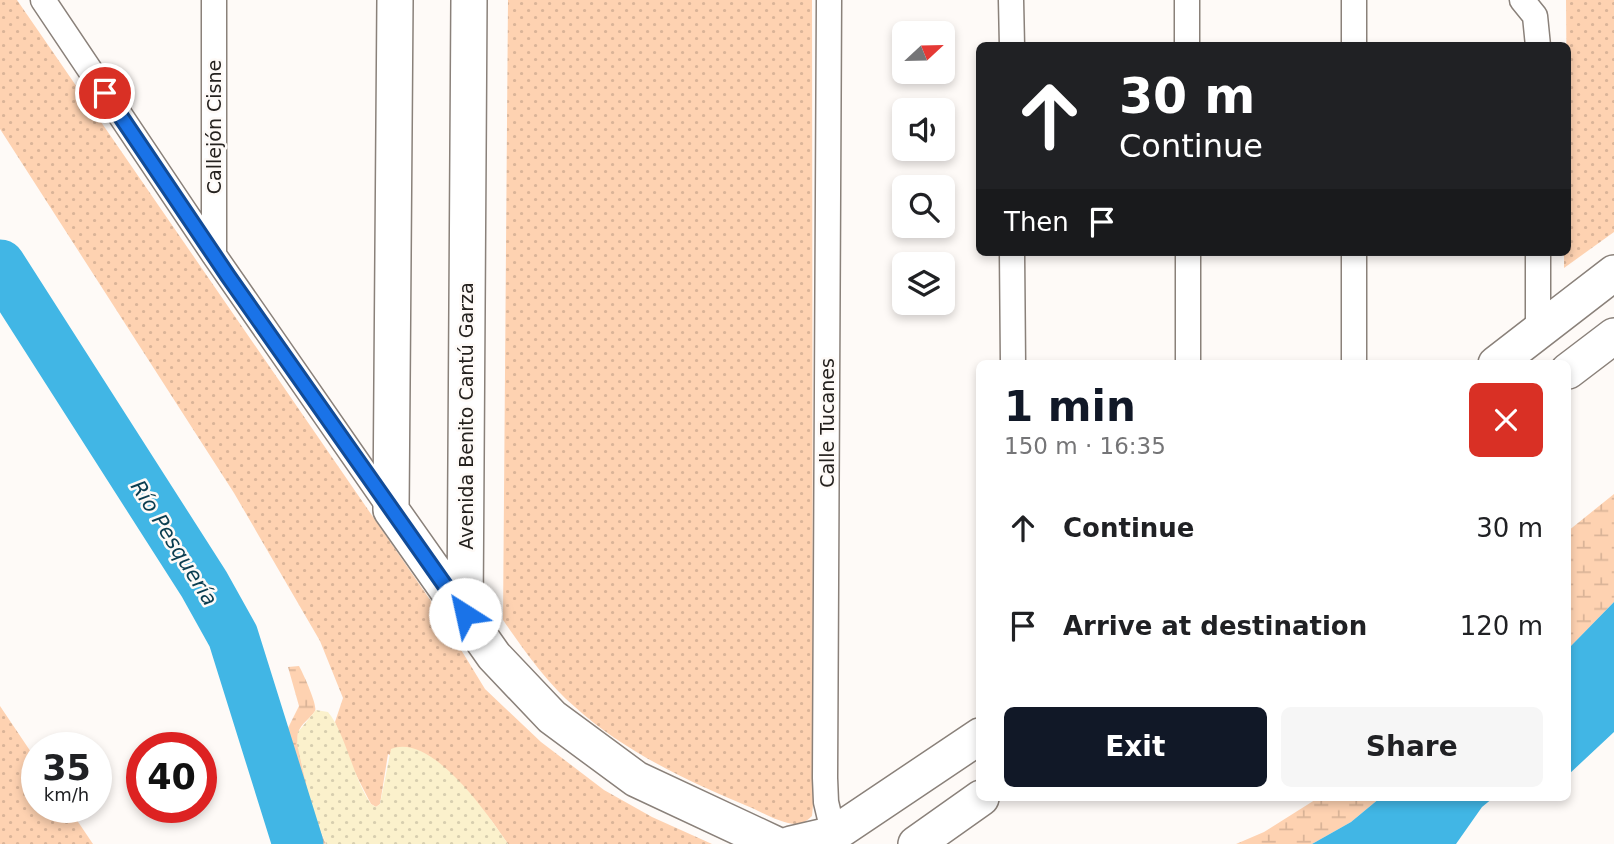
<!DOCTYPE html>
<meta charset="utf-8">
<style>
body{margin:0;font-family:"DejaVu Sans",sans-serif;background:#f6f6f6;color:#202124;height:100vh;display:flex;flex-direction:column;font-size:26px;white-space:nowrap}
*{box-sizing:border-box;margin:0}
p{font-size:23px;color:#757577}
.icon{flex:none;width:38px;height:38px;fill:none;stroke:currentColor;stroke-width:2;stroke-linecap:round;stroke-linejoin:round}
.map{position:relative;flex:1;overflow:hidden}
.drawer{position:absolute;left:976px;top:360px;width:595px;height:441px;display:flex;flex-direction:column;background:#fff;border-radius:10px;box-shadow:0 4px 10px #0003}
.drawer>*{flex:none}
.top-card{position:absolute;left:976px;top:42px;width:595px;height:214px;border-radius:10px;box-shadow:0 4px 10px #0003;background:#202124;color:#fff;overflow:hidden}
.needle{width:46px;rotate:68deg}
.buttons{position:absolute;left:892px;top:21px;display:grid;gap:14px}
.buttons a{display:grid;place-items:center;width:63px;height:63px;border-radius:10px;background:#fff;box-shadow:0 4px 10px #0003;font-size:35px}
.speed{position:absolute;left:21px;top:732px;display:flex;gap:14px;font-size:35px;font-weight:700;text-align:center}
.speed>*{display:grid;place-content:center;width:91px;height:91px;border-radius:50%;background:#fff;box-shadow:0 4px 10px #0003;line-height:1}
.speed small{font-size:18px;font-weight:400}
.speed .limit{border:10px solid #d22;background:#fff;color:#111}
.pin{position:absolute;display:grid;place-items:center;width:60px;height:60px;color:#fff;margin:-30px;border:4px solid #fff;border-radius:50%;box-shadow:0 2px 7px #0007}
.me{position:absolute;width:77px;margin:-38px;rotate:325deg;stroke-linejoin:round;filter:drop-shadow(0 0 5px #0008)}
.turn{display:flex;align-items:center;gap:24px;height:147px;padding:0 28px;font-size:32px}
.turn .icon{width:91px;height:91px;stroke-width:2.5}
.turn b{display:block;font-size:49px;line-height:60px}
.then{display:flex;align-items:center;height:66px;padding:0 28px;background:#0003;gap:14px;font-size:26px}
.round{display:grid;place-items:center;flex:none;width:74px;height:74px;border-radius:10px;background:#f6f6f6}
.overview{display:flex;align-items:center;justify-content:space-between;height:119px;padding:0 28px}
h1{font-size:42px;font-weight:600;line-height:52px;color:#111827}
.primary-button{display:flex;gap:14px;margin-top:auto;padding:14px 28px}
.primary-button a{flex:1;height:80px;border-radius:10px;background:#111827;color:#fff;font-size:28px;font-weight:600;line-height:80px;text-align:center}
.primary-button a+a{background:#f6f6f6;color:#202124}
ul{padding:0;list-style:none}
li{display:flex;align-items:center;gap:21px;height:98px;padding:0 28px}
li div{flex:1}
li b{display:block;font-size:26px}
li em{font-style:normal}
.map>svg:first-child{display:block}
.green{fill:url(#green-dots)}
.wetland{fill:url(#wetland-marsh)}
.sand{fill:url(#sand-dots)}
.water{fill:#41b6e5}
.lines{fill:none;stroke-linecap:round;stroke-linejoin:round}
.river{stroke:#41b6e5;stroke-width:51}
.street-casing{stroke:#8a817a;stroke-width:27}
.secondary-casing{stroke:#8a817a;stroke-width:38}
.street{stroke:#fff;stroke-width:24}
.secondary{stroke:#fff;stroke-width:35}
.route-casing{stroke:#114b97;stroke-width:18}
.route{stroke:#1a73e8;stroke-width:12}
.labels{text-anchor:middle;dominant-baseline:central;stroke-width:5;stroke-linejoin:round;paint-order:stroke}
.street-label{font-size:19px;fill:#24211e;stroke:#fefaf7}
.water-label{font-size:21px;font-style:italic;fill:#0a3d50;stroke:#fefaf7}
</style>
<div class="map">
<svg width="1614" height="844" viewBox="0 0 1614 844">
<defs>
<pattern id="green-dots" width="8" height="8" patternUnits="userSpaceOnUse" patternTransform="scale(1.75)"><rect width="8" height="8" fill="#fed2b1"/><path d="M2 2h.1M6 6h.1" fill="none" stroke="#dab498" stroke-width="1.8" stroke-linecap="round"/></pattern>
<pattern id="wetland-marsh" width="20" height="14" patternUnits="userSpaceOnUse" patternTransform="scale(1.75)"><rect width="20" height="14" fill="#fed2b1"/><path d="M1 5h8M5 5V1M11 12h8M15 12V8" fill="none" stroke="#dab498"/></pattern>
<pattern id="sand-dots" width="8" height="8" patternUnits="userSpaceOnUse" patternTransform="scale(1.75)"><rect width="8" height="8" fill="#fbf1cc"/><path d="M2 2h.1M6 6h.1" fill="none" stroke="#d7ceaf" stroke-width="1.8" stroke-linecap="round"/></pattern>
</defs>
<rect width="100%" height="100%" fill="#fefaf7"/>
<path class="green" d="M0 0H17L433 604 485 689 541 742 604 790 652 817 712 844H508L491 820 388 754 380 804 376 807 371 804 349 761 335 722 343 698 320 641 234 493 0 129Z
M508 0H812L813 805 812 816C808 820 804 823 798 824 784 825 765 814 752 808 690 782 626 753 575 707 547 683 524 650 503 620Z
M1566 0H1614V232L1564 268V252H1568Z
M0 706 37 761V807H68L93 844H0Z"/>
<path class="wetland" d="M1614 494V602L1568 649V531Z
M299 666C303 673 318 706 315 711 311 718 301 723 298 733 295 747 318 829 326 844H314L285 746 286 732 299 706 288 667Z
M1318 798H1380L1351 822 1312 844H1236L1264 832Z"/>
<path class="sand" d="M316 710 328 712C345 732 353 778 371 804L376 807 380 804 391 749C432 732 489 816 508 844H326L311 806 297 744 298 732Z"/>
<path class="water" d="M1614 602V732L1568 775V649Z
M1380 798H1493L1482 807 1456 844H1312L1351 822Z"/>
<g class="lines">
<path class="river" d="M0 265 204 584 233 636 298 844"/>
<g class="street-casing">
<path id="street" d="M43 0 214 255 391 510
M214 0V255
M829 0 825 778 826 802 836 844
M1011 0 1012 46
M1187 0V46
M1354 0V46
M1522 0 1535 16 1538 46
M1012 252 1013 364
M1188 252V364
M1354 252V364
M1538 252V332"/>
</g>
<g class="secondary-casing">
<path id="secondary" d="M395 0 391 510 494 656 552 717 636 779 775 844
M1496 364 1614 273
M1568 371 1614 336
M465 614 469 0
M791 844 834 834 980 736
M916 844 981 798"/>
</g>
<use href="#street" class="street"/>
<use href="#secondary" class="secondary"/>
</g>
<g class="lines">
<g class="route-casing">
<path id="route" d="M105 93 228 276 465 614"/>
</g>
<use href="#route" class="route"/>
</g>
<g class="labels">
<g class="street-label">
<text transform="translate(214 127) rotate(-90)">Callejón Cisne</text>
<text transform="translate(466 416) rotate(-90)">Avenida Benito Cantú Garza</text>
<text transform="translate(827 423) rotate(-90)">Calle Tucanes</text>
</g>
<g class="water-label">
<text transform="translate(174 543) rotate(58)">Río Pesquería</text>
</g>
</g>
</svg>
<div class="buttons">
<a><svg class="needle" viewBox="-14 -14 28 28"><path d="M0-13l5 13h-10z" fill="#e53935"/><path d="M0 13l5-13h-10z" fill="#757577"/></svg></a>
<a><svg class="icon" aria-label="sound" viewBox="0 0 24 24"><path d="M4 9h4l5-4v14l-5-4H4zM17 9q2 3 0 6"/></svg></a>
<a><svg class="icon" aria-label="search" viewBox="0 0 24 24"><circle cx="10" cy="10" r="6"/><path d="M15 15l6 6"/></svg></a>
<a><svg class="icon" aria-label="layers" viewBox="0 0 24 24"><path d="M12 4l9 5-9 5-9-5zM3 14l9 5 9-5"/></svg></a>
</div>
<div class="speed"><div>35<small>km/h</small></div><div class="limit">40</div></div>
<div class="pin" style="left:105px;top:93px;background:#d93025"><svg class="icon" aria-label="arrive" viewBox="0 0 24 24"><path d="M6 21V4h12l-3 4 3 4H6"/></svg></div>
<svg class="me" style="left:465px;top:614px" viewBox="-20 -20 40 40"><circle r="19" fill="#fff"/><path d="M0-13L10 11 0 6-10 11z" fill="#1a73e8"/></svg>
<div class="top-card">
<div class="turn"><svg class="icon" aria-label="ahead" viewBox="0 0 24 24"><path d="M12 20V5M6 11l6-6 6 6"/></svg><div><b>30 m</b>Continue</div></div>
<div class="then">Then<svg class="icon" aria-label="arrive" viewBox="0 0 24 24"><path d="M6 21V4h12l-3 4 3 4H6"/></svg></div>
</div>
<section class="drawer">
<div class="overview"><div><h1>1 min</h1><p>150 m · 16:35</p></div><a class="round" style="background:#d93025;color:#fff"><svg class="icon" aria-label="close" viewBox="0 0 24 24"><path d="M6 6l12 12M18 6L6 18"/></svg></a></div>
<ul>
<li><svg class="icon" aria-label="ahead" viewBox="0 0 24 24"><path d="M12 20V5M6 11l6-6 6 6"/></svg><div><b>Continue</b></div><em>30 m</em></li>
<li><svg class="icon" aria-label="arrive" viewBox="0 0 24 24"><path d="M6 21V4h12l-3 4 3 4H6"/></svg><div><b>Arrive at destination</b></div><em>120 m</em></li>
</ul>
<div class="primary-button"><a>Exit</a><a>Share</a></div>
</section>
</div>
